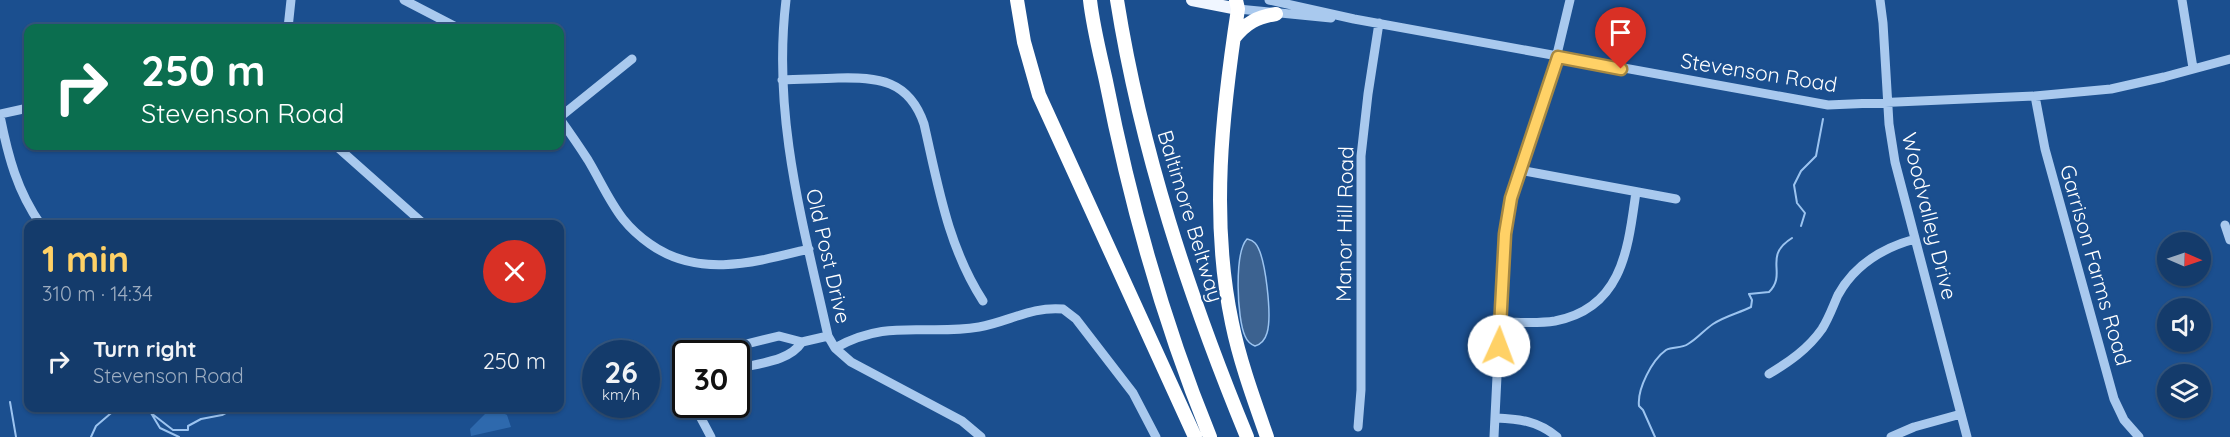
<!DOCTYPE html>
<meta charset="utf-8">
<style>
body{margin:0;font-family:Quicksand,sans-serif;background:#1d4271;color:#f1f3f6;height:100vh;display:flex;flex-direction:column;font-size:22px;white-space:nowrap}
*{box-sizing:border-box;margin:0}
p{font-size:20px;color:#9dadc1}
.icon{flex:none;width:33px;height:33px;fill:none;stroke:currentColor;stroke-width:2;stroke-linecap:round;stroke-linejoin:round}
.map{position:relative;flex:1;overflow:hidden}
.side{position:absolute;left:24px;top:220px;width:540px;height:192px;display:flex;flex-direction:column;background:#143b6b;border-radius:12px;box-shadow:0 2px 4px #0004,0 0 0 2px #33557e}
.side>*{flex:none}
.guide{position:absolute;left:24px;top:24px;width:540px;height:126px;border-radius:12px;box-shadow:0 2px 4px #0004,0 0 0 2px #33557e;background:#0b6e4f;color:#fff;overflow:hidden}
.needle{width:39px;rotate:92deg}
.fabs{position:absolute;left:2157px;top:232px;display:grid;gap:12px}
.fabs a{display:grid;place-items:center;width:54px;height:54px;border-radius:50%;background:#143b6b;box-shadow:0 2px 4px #0004,0 0 0 2px #33557e;font-size:30px}
.speed{position:absolute;left:582px;top:340px;display:flex;gap:12px;font-size:30px;font-weight:700;text-align:center}
.speed>*{display:grid;place-content:center;width:78px;height:78px;border-radius:50%;background:#143b6b;box-shadow:0 2px 4px #0004,0 0 0 2px #33557e;line-height:1}
.speed small{font-size:15px;font-weight:400}
.speed .limit{border:3px solid #111;border-radius:9px;background:#fff;color:#111}
.pin{position:absolute;display:grid;place-items:center;width:51px;height:51px;color:#fff;margin:-62px -26px;border-radius:50% 50% 50% 0;rotate:-45deg;box-shadow:0 0 6px #0007}
.pin .icon{rotate:45deg}
.me{position:absolute;width:66px;margin:-33px;rotate:2deg;stroke-linejoin:round;filter:drop-shadow(0 0 4px #0008)}
.turn{display:flex;align-items:center;gap:21px;height:126px;padding:0 18px;font-size:27px}
.turn .icon{width:78px;height:78px;stroke-width:2.5}
.turn b{display:block;font-size:42px;line-height:51px}
.round{display:grid;place-items:center;flex:none;width:63px;height:63px;border-radius:32px;background:#1d4271}
.overview{display:flex;align-items:center;justify-content:space-between;height:102px;padding:0 18px}
h1{font-size:36px;font-weight:700;line-height:45px;color:#ffd166}
ul{padding:0;list-style:none}
li{display:flex;align-items:center;gap:18px;height:78px;padding:0 18px}
li div{flex:1}
li b{display:block;font-size:22px}
li em{font-style:normal}
.map>svg:first-child{display:block}
.green{fill:#2e69ad}
.water{fill:#3c6290;stroke:#9cc4f0;stroke-width:1.5}
.lines{fill:none;stroke-linecap:round;stroke-linejoin:round}
.stream{stroke:#9cc4f0;stroke-width:2}
.minor{stroke:#a9c9ee;stroke-width:9}
.major{stroke:#f0f6ff;stroke-width:12}
.highway{stroke:#fff;stroke-width:14}
.route-casing{stroke:#a68842;stroke-width:15}
.route{stroke:#ffd166;stroke-width:10}
.labels{text-anchor:middle;dominant-baseline:central;stroke-width:4.5;stroke-linejoin:round;paint-order:stroke}
.street-label{font-size:21px;fill:#fff;stroke:#1b4f8f}
</style>
<div class="map">
<svg width="2230" height="437" viewBox="0 0 2230 437">
<rect width="100%" height="100%" fill="#1b4f8f"/>
<path class="green" d="M486 413H503L507 415 511 427 471 436 470 429Z"/>
<path class="water" d="M1247 239C1251 240 1252 240 1255 243 1266 255 1272 317 1267 333 1265 340 1262 344 1255 346 1250 344 1247 341 1245 336 1237 319 1234 253 1247 239Z"/>
<g class="lines">
<path class="stream" d="M1801 226 1805 213 1797 203 1794 185 1801 171 1816 156 1823 119
M10 402 16 437
M134 408 151 413 160 428 179 437
M262 408H278
M151 413 173 430H188V426L201 419 222 415 235 408
M91 437 96 426 117 408
M1655 437 1643 410 1639 406C1637 389 1652 360 1666 350 1673 346 1681 349 1688 344 1697 339 1704 330 1713 324 1725 316 1739 313 1751 307L1752 300 1749 294 1769 292C1788 273 1762 257 1792 238"/>
<path class="minor" d="M404 0 458 28
M786 0C772 117 803 223 828 336L835 348 851 362 962 421 981 437
M1269 0 1354 19 1828 105 2035 96 2111 89 2164 77 2230 59
M1880 0 1883 23 1889 124 1895 162 1967 437
M2182 0 2193 68
M1238 9 1331 18
M288 28 291 0
M782 80C800 79 819 79 838 78 878 77 909 80 924 124 938 185 948 247 983 301
M2035 96 2045 149 2114 399 2124 420 2139 437
M0 114 28 108
M0 116C8 156 17 191 41 225
M560 117 632 59
M560 119C570 133 579 146 588 160 600 180 609 201 623 219 631 229 640 237 650 244 699 279 756 262 809 249
M336 146 425 225
M1519 170 1676 199
M2225 225 2230 240
M1500 322C1518 322 1537 324 1555 321 1623 308 1628 248 1636 192
M835 348C888 318 925 336 979 327 1008 322 1032 306 1063 309L1076 319 1133 393 1156 437
M706 354 779 336 802 342 828 336
M736 369C758 363 789 362 802 342
M1769 374C1789 362 1808 349 1822 329 1829 318 1833 306 1838 295 1855 264 1882 248 1915 239
M694 405 711 437
M1496 418C1520 419 1538 421 1557 437
M1358 427 1361 390V156L1368 94 1379 23
M1494 437 1503 255 1508 213 1519 170 1552 75 1570 0
M1891 437 1914 427 1961 414"/>
<path class="major" d="M1192 0 1238 9"/>
<path class="highway" d="M1017 0 1024 42 1039 95 1195 437
M1090 0C1093 27 1100 54 1106 81 1130 203 1163 322 1210 437
M1117 0C1141 151 1189 296 1247 437
M1236 0 1238 9C1222 113 1210 219 1232 323 1240 362 1254 400 1267 437
M1234 38C1246 23 1257 17 1276 14"/>
</g>
<g class="lines">
<g class="route-casing">
<path id="route" d="M1499 346 1505 234 1511 198 1558 57 1621 69"/>
</g>
<use href="#route" class="route"/>
</g>
<g class="labels">
<g class="street-label">
<text transform="translate(1759 72) rotate(9)">Stevenson Road</text>
<text transform="translate(1191 216) rotate(73)">Baltimore Beltway</text>
<text transform="translate(1930 216) rotate(76)">Woodvalley Drive</text>
<text transform="translate(1344 224) rotate(-89)">Manor Hill Road</text>
<text transform="translate(829 256) rotate(77)">Old Post Drive</text>
<text transform="translate(2096 265) rotate(74)">Garrison Farms Road</text>
</g>
</g>
</svg>
<div class="fabs">
<a><svg class="needle" viewBox="-14 -14 28 28"><path d="M0-13l5 13h-10z" fill="#e53935"/><path d="M0 13l5-13h-10z" fill="#9dadc1"/></svg></a>
<a><svg class="icon" aria-label="sound" viewBox="0 0 24 24"><path d="M4 9h4l5-4v14l-5-4H4zM17 9q2 3 0 6"/></svg></a>
<a><svg class="icon" aria-label="layers" viewBox="0 0 24 24"><path d="M12 4l9 5-9 5-9-5zM3 14l9 5 9-5"/></svg></a>
</div>
<div class="speed"><div>26<small>km/h</small></div><div class="limit">30</div></div>
<div class="pin" style="left:1621px;top:69px;background:#d93025"><svg class="icon" aria-label="arrive" viewBox="0 0 24 24"><path d="M6 21V4h12l-3 4 3 4H6"/></svg></div>
<svg class="me" style="left:1499px;top:346px" viewBox="-20 -20 40 40"><circle r="19" fill="#fff"/><path d="M0-13L10 11 0 6-10 11z" fill="#ffd166"/></svg>
<div class="guide">
<div class="turn"><svg class="icon" aria-label="right" viewBox="0 0 24 24"><path d="M7 20v-9h11M14 6l5 5-5 5"/></svg><div><b>250 m</b>Stevenson Road</div></div>
</div>
<section class="side">
<div class="overview"><div><h1>1 min</h1><p>310 m · 14:34</p></div><a class="round" style="background:#d93025;color:#fff"><svg class="icon" aria-label="close" viewBox="0 0 24 24"><path d="M6 6l12 12M18 6L6 18"/></svg></a></div>
<ul>
<li><svg class="icon" aria-label="right" viewBox="0 0 24 24"><path d="M7 20v-9h11M14 6l5 5-5 5"/></svg><div><b>Turn right</b><p>Stevenson Road</p></div><em>250 m</em></li>
</ul>
</section>
</div>
